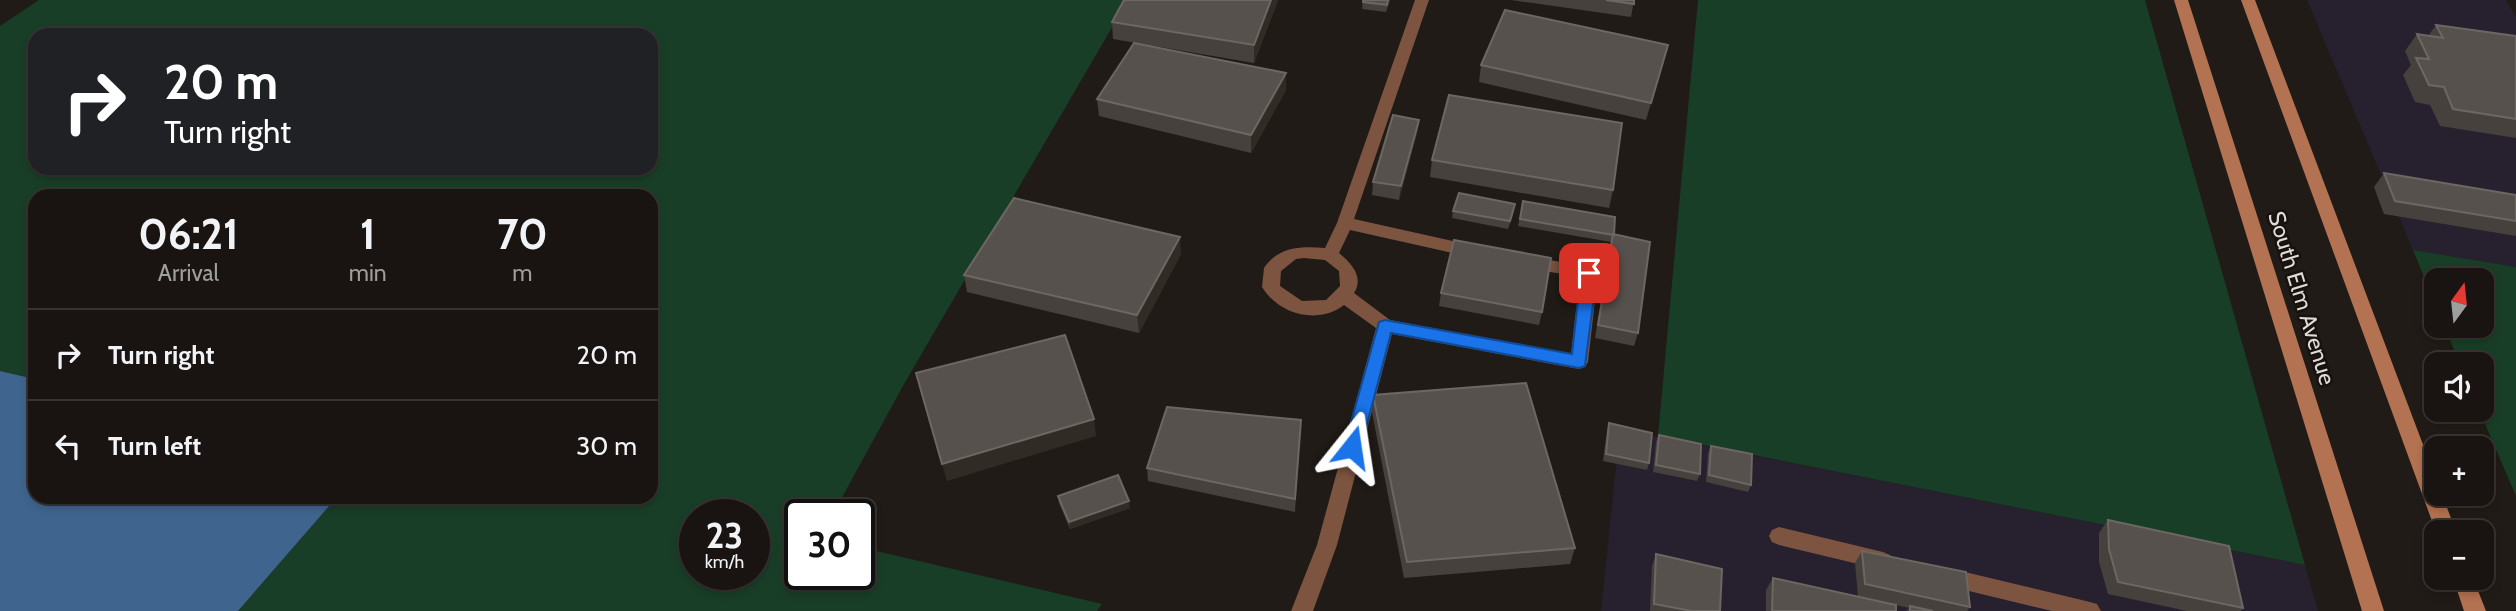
<!DOCTYPE html>
<meta charset="utf-8">
<style>
body{margin:0;font-family:Cabin,sans-serif;background:#26211f;color:#f1f3f6;height:100vh;display:flex;flex-direction:column;font-size:26px;white-space:nowrap}
*{box-sizing:border-box;margin:0}
p{font-size:23px;color:#9f9e9f}
.icon{flex:none;width:38px;height:38px;fill:none;stroke:currentColor;stroke-width:2;stroke-linecap:round;stroke-linejoin:round}
.map{position:relative;flex:1;overflow:hidden}
.side{position:absolute;left:28px;top:189px;width:630px;height:315px;display:flex;flex-direction:column;background:#191411;border-radius:21px;box-shadow:0 4px 10px #0003,0 0 0 2px #373331}
.side>*{flex:none}
.guide{position:absolute;left:28px;top:28px;width:630px;height:147px;border-radius:21px;box-shadow:0 4px 10px #0003,0 0 0 2px #373331;background:#202124;color:#fff;overflow:hidden}
.needle{width:46px;rotate:15deg}
.tools{position:absolute;left:2424px;top:268px;display:grid;gap:14px}
.tools a{display:grid;place-items:center;width:70px;height:70px;border-radius:14px;background:#191411;box-shadow:0 4px 10px #0003,0 0 0 2px #373331;font-size:35px}
.speed{position:absolute;left:679px;top:499px;display:flex;gap:14px;font-size:35px;font-weight:700;text-align:center}
.speed>*{display:grid;place-content:center;width:91px;height:91px;border-radius:50%;background:#191411;box-shadow:0 4px 10px #0003,0 0 0 2px #373331;line-height:1}
.speed small{font-size:18px;font-weight:400}
.speed .limit{border:4px solid #111;border-radius:10px;background:#fff;color:#111}
.pin{position:absolute;display:grid;place-items:center;width:60px;height:60px;color:#fff;margin:-30px;border-radius:14px;box-shadow:0 4px 10px #0006}
.me{position:absolute;width:77px;margin:-38px;rotate:15deg;stroke-linejoin:round;filter:drop-shadow(0 0 5px #0008)}
.turn{display:flex;align-items:center;gap:24px;height:147px;padding:0 21px;font-size:32px}
.turn .icon{width:91px;height:91px;stroke-width:2.5}
.turn b{display:block;font-size:49px;line-height:60px}
.eta{display:flex;justify-content:space-evenly;align-items:center;height:119px;text-align:center}
.eta b{font-size:42px;font-weight:700;line-height:49px}
ul{padding:0;list-style:none}
li{display:flex;align-items:center;gap:21px;height:91px;padding:0 21px;border-top:2px solid #373331}
li div{flex:1}
li b{display:block;font-size:26px}
li em{font-style:normal}
.map>svg:first-child{display:block}
.commercial{fill:#27202f}
.green{fill:#193e27;fill-rule:evenodd}
.water{fill:#3f658e}
.lines{fill:none;stroke-linecap:round;stroke-linejoin:round}
.service{fill:#7c5440;fill-rule:evenodd}
.minor{fill:#7c5440;fill-rule:evenodd}
.secondary{fill:#b37251;fill-rule:evenodd}
.wall{fill:#46413c}
.shaded-wall{fill:#312b26}
.building{fill:#57514d;stroke:#6c6762;stroke-width:2}
.route{fill:#1a73e8;stroke:#114b97;stroke-width:2}
.labels{text-anchor:middle;dominant-baseline:central;stroke-width:5;stroke-linejoin:round;paint-order:stroke}
.street-label{font-size:23px;fill:#dfdbd8;stroke:#17120e}
</style>
<div class="map">
<svg width="2516" height="611" viewBox="0 0 2516 611">
<rect width="100%" height="100%" fill="#211b17"/>
<path class="commercial" d="M2307 0H2506L2516 17V267L2413 250Z
M1620 429 2305 565 2318 611H1601Z"/>
<path class="green" d="M39 0H1128L904 384 833 514H800V574H859V547L1102 604 1097 611H238L337 497H651V196H35V379L0 371V26ZM35 35H651V168H35ZM695 514H754V574H695Z
M1698 0H2145L2305 565 1658 436Z
M2413 250 2516 267V496L2479 410 2482 364H2460L2444 326H2482V280H2436V306Z"/>
<path class="water" d="M0 371 35 379V497H337L238 611H0Z"/>
<g class="lines">
<path class="service" d="M1779 527 1883 552 1890 555 1893 561 1890 567 1883 570 1779 545 1772 542 1769 536 1772 530Z
M1944 567 2090 602 2097 604 2101 611H2052L1944 585 1937 582 1934 576 1937 570Z"/>
<path class="minor" d="M1415 0H1429L1354 219 1475 246 1483 252 1475 258 1350 230 1339 253C1352 264 1364 277 1354 293L1390 320 1571 354 1580 277 1527 268 1519 262 1527 256 1589 267 1598 273 1588 362 1585 367 1579 369 1392 334 1337 545 1313 611H1291L1317 545 1376 328 1344 305C1318 325 1279 315 1262 287L1264 268C1279 246 1301 246 1325 248L1337 223ZM1304 258 1325 260 1339 271 1340 286 1326 300 1302 301 1280 286 1281 271 1296 259Z"/>
<path class="secondary" d="M2174 0H2188L2384 611H2362Z
M2241 0H2255L2436 479V494H2442L2456 532H2436Z
M2453 578H2473L2486 611H2464Z"/>
</g>
<path class="wall" d="M1124 0H1278L1254 63 1113 39 1112 22Z
M1363 0H1390L1386 12 1362 9Z
M1511 0H1634L1631 17Z
M2436 25 2516 36V138L2440 126 2430 105 2415 102 2403 75 2411 65 2405 51 2417 34 2428 36Z
M1668 45 1646 120 1479 82 1481 65Z
M1286 73V90L1251 153 1099 116 1097 99Z
M1419 120 1417 133 1399 200 1372 195 1373 182Z
M1432 160 1613 190 1609 208 1430 177Z
M2384 173 2516 195V236L2384 214 2374 187Z
M1523 201 1614 235 1638 333 1634 346 1595 338 1611 242 1518 226Z
M1453 211H1514L1508 229 1452 218Z
M1181 254 1139 333 967 292 964 275Z
M1441 293 1542 312 1539 325 1439 306Z
M1373 395 1575 548 1570 564 1404 578 1372 412Z
M1609 423 1649 463 1647 470 1603 461 1607 430Z
M1300 434 1295 512 1148 481 1147 468Z
M1659 435 1700 474 1697 481 1653 472 1656 442Z
M1711 446 1751 485 1748 492 1706 482 1708 453Z
M1058 496 1130 508 1070 529 1059 503Z
M2108 520 2243 608 2241 611H2187L2108 594 2099 562V533Z
M1862 551 1970 607 1967 611H1906L1909 608 1858 596 1855 563Z
M1656 554 1720 611H1650L1652 566Z
M1773 578 1896 611H1766V590Z"/>
<path class="shaded-wall" d="M1271 0H1278L1254 63V45Z
M1286 73V90L1251 153V135Z
M1419 120 1417 133 1399 200 1401 186Z
M1180 237 1181 254 1139 333 1137 315Z
M1094 419 1096 436 947 481 942 464Z
M1129 501 1130 508 1070 529 1069 522Z"/>
<path class="building" d="M1124 0H1271L1254 45 1112 22Z
M1363 0H1388L1387 5 1363 2Z
M1606 0H1634V4Z
M1505 10 1668 45 1651 103 1481 65Z
M2436 25 2516 36V119L2453 109 2444 87 2429 85 2416 58 2429 59 2417 34 2443 38Z
M1134 43 1286 73 1251 135 1097 99Z
M1449 95 1622 123 1613 190 1432 160Z
M1393 115 1419 120 1401 186 1373 182Z
M2384 173 2516 195V221L2395 201Z
M1459 193 1515 204 1510 221 1453 211Z
M1014 198 1180 237 1137 315 964 275Z
M1523 201 1615 217 1614 235 1520 219Z
M1613 234 1650 242 1638 333 1598 325Z
M1454 240 1551 258 1542 312 1441 293Z
M1065 335 1094 419 942 464 916 373Z
M1526 383 1575 548 1407 562 1373 395Z
M1167 407 1301 420 1295 499 1147 468Z
M1609 423 1652 433 1649 463 1606 454Z
M1659 435 1701 444 1700 474 1656 465Z
M1711 446 1752 454 1751 485 1709 475Z
M1118 475 1129 501 1069 522 1058 496Z
M2108 520 2229 546 2243 608 2118 582 2109 549Z
M1862 551 1966 572 1970 607 1865 584Z
M1656 554 1722 569 1720 611H1692L1654 604Z
M1773 578 1896 605V611H1772Z
M1910 606 1933 611H1910Z"/>
<path class="route" d="M1589 267 1597 273 1585 366 1579 368 1391 333 1361 447 1359 452H1346L1344 447 1379 322 1385 320 1572 354 1581 273Z"/>
<g class="labels">
<g class="street-label">
<text transform="translate(2302 298) rotate(73)">South Elm Avenue</text>
</g>
</g>
</svg>
<div class="tools">
<a><svg class="needle" viewBox="-14 -14 28 28"><path d="M0-13l5 13h-10z" fill="#e53935"/><path d="M0 13l5-13h-10z" fill="#9f9e9f"/></svg></a>
<a><svg class="icon" aria-label="sound" viewBox="0 0 24 24"><path d="M4 9h4l5-4v14l-5-4H4zM17 9q2 3 0 6"/></svg></a>
<a>+</a>
<a>−</a>
</div>
<div class="speed"><div>23<small>km/h</small></div><div class="limit">30</div></div>
<div class="pin" style="left:1589px;top:273px;background:#d93025"><svg class="icon" aria-label="arrive" viewBox="0 0 24 24"><path d="M6 21V4h12l-3 4 3 4H6"/></svg></div>
<svg class="me" style="left:1352px;top:447px" viewBox="-20 -20 40 40"><path d="M0-17L14 15 0 8-14 15z" fill="#1a73e8" stroke="#fff" stroke-width="4"/></svg>
<div class="guide">
<div class="turn"><svg class="icon" aria-label="right" viewBox="0 0 24 24"><path d="M7 20v-9h11M14 6l5 5-5 5"/></svg><div><b>20 m</b>Turn right</div></div>
</div>
<section class="side">
<div class="eta">
<div><b>06:21</b><p>Arrival</p></div>
<div><b>1</b><p>min</p></div>
<div><b>70</b><p>m</p></div>
</div>
<ul>
<li><svg class="icon" aria-label="right" viewBox="0 0 24 24"><path d="M7 20v-9h11M14 6l5 5-5 5"/></svg><div><b>Turn right</b></div><em>20 m</em></li>
<li><svg class="icon" aria-label="left" viewBox="0 0 24 24"><path d="M17 20v-9H6M10 6l-5 5 5 5"/></svg><div><b>Turn left</b></div><em>30 m</em></li>
</ul>
</section>
</div>
